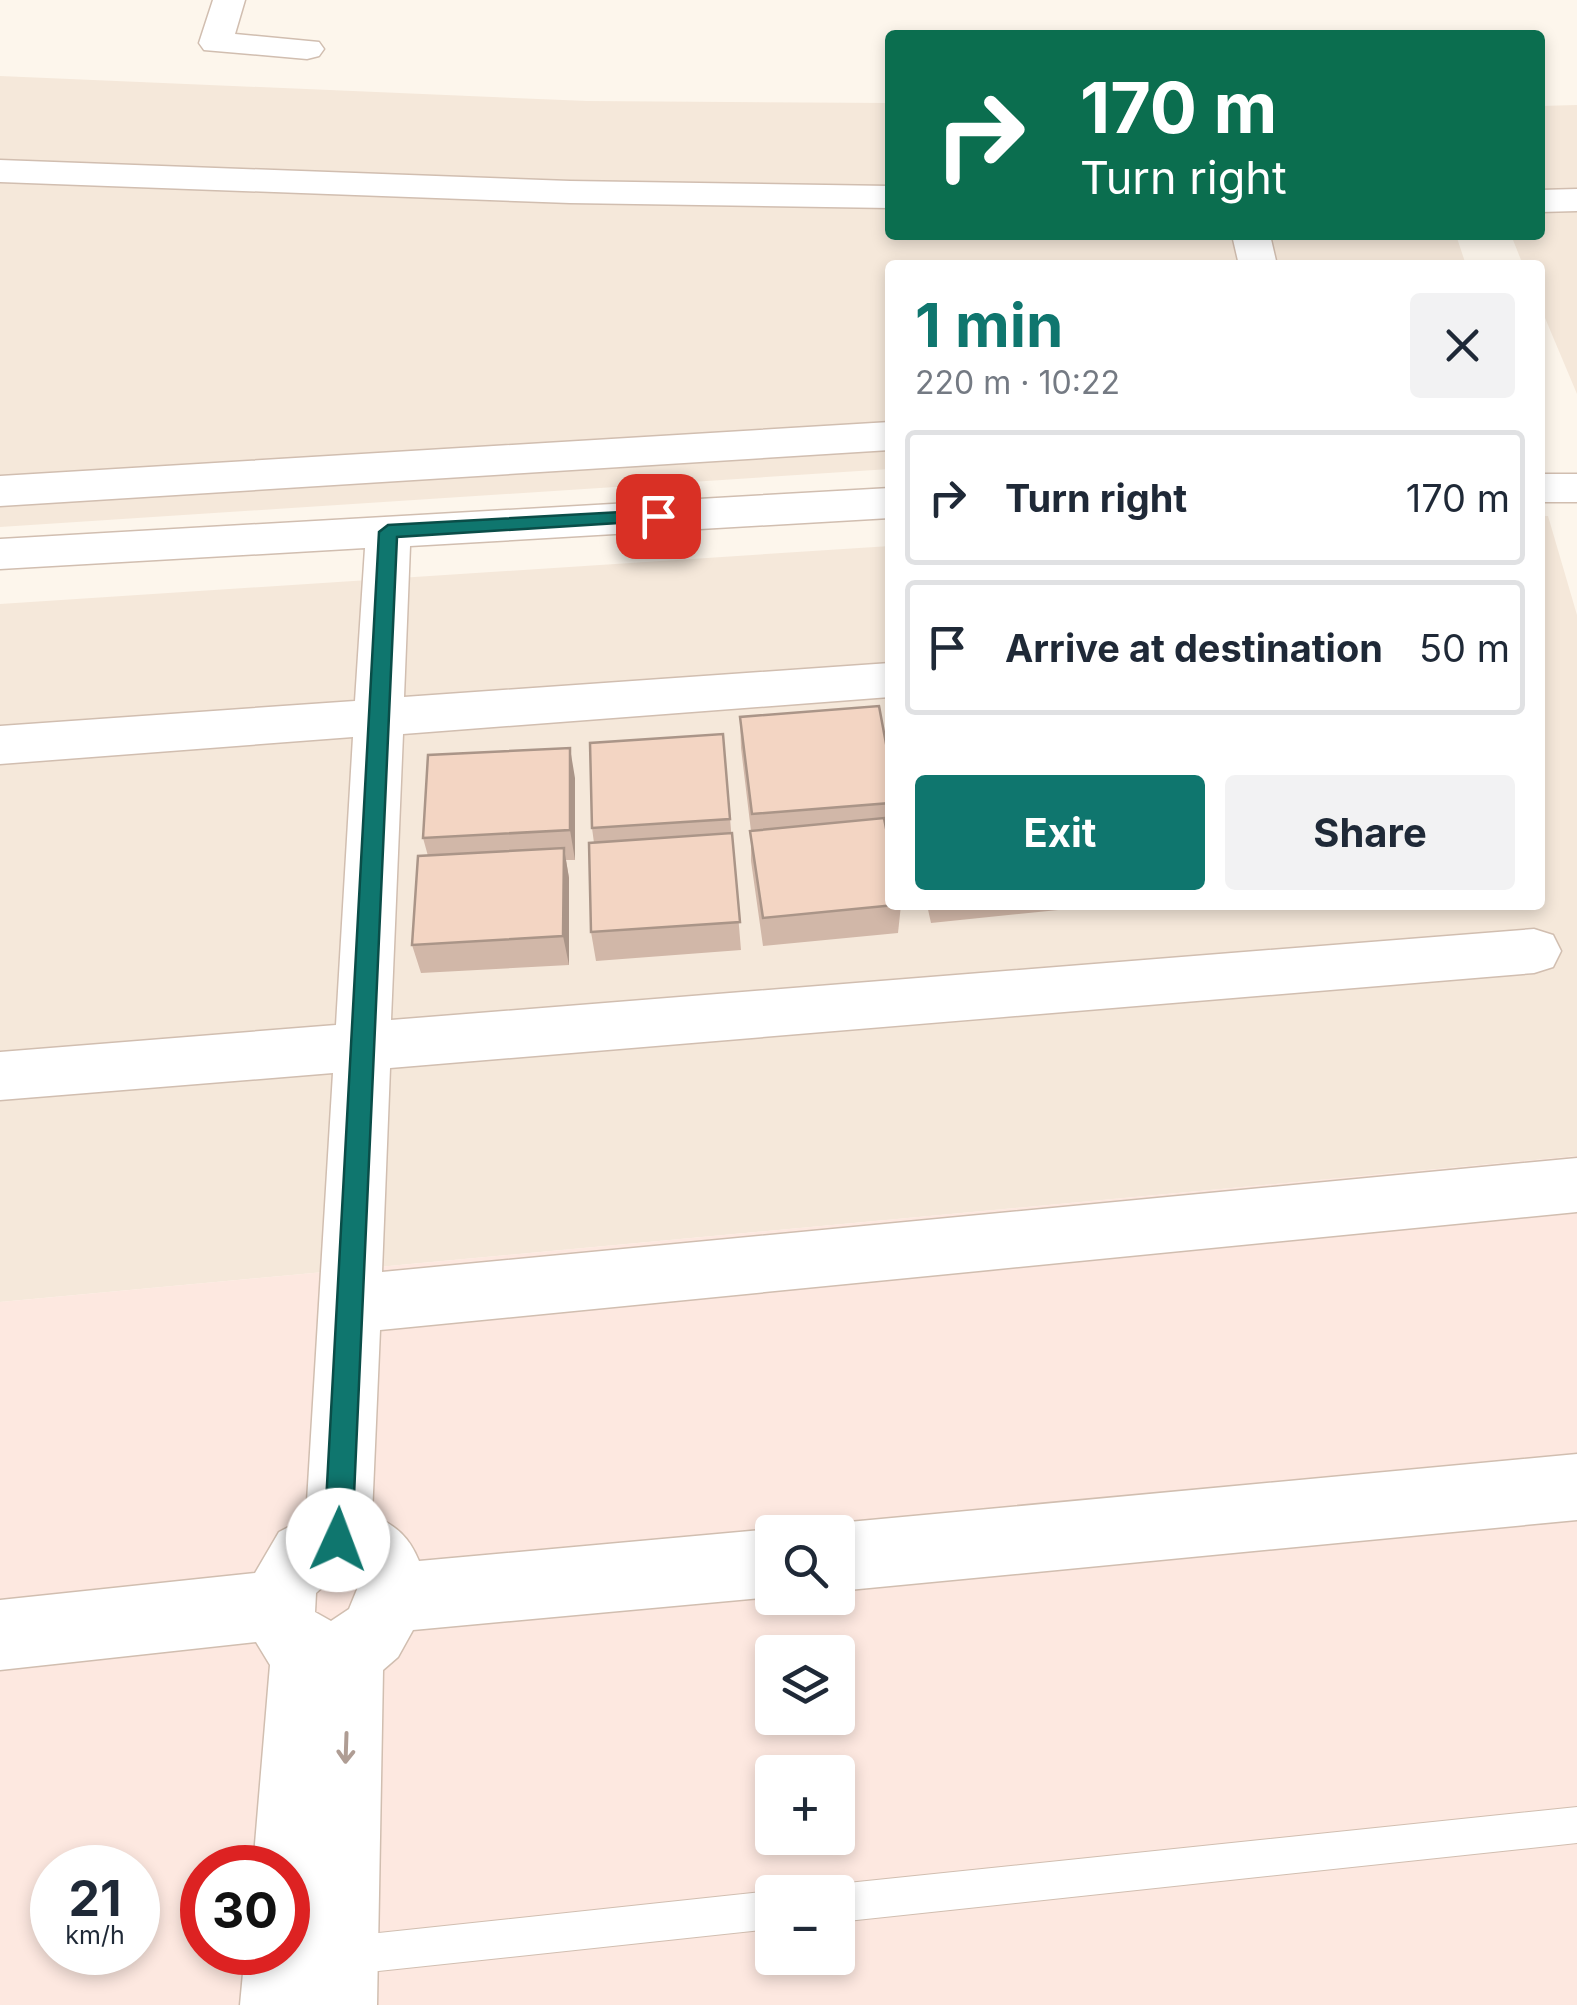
<!DOCTYPE html>
<meta charset="utf-8">
<style>
body{margin:0;font-family:Inter,sans-serif;background:#f2f2f3;color:#1f2937;height:100vh;display:flex;flex-direction:column;font-size:38px;white-space:nowrap}
*{box-sizing:border-box;margin:0}
p{font-size:32px;color:#747a83}
.icon{flex:none;width:55px;height:55px;fill:none;stroke:currentColor;stroke-width:2;stroke-linecap:round;stroke-linejoin:round}
.map{position:relative;flex:1;overflow:hidden}
.sheet{position:absolute;left:885px;top:260px;width:660px;height:650px;display:flex;flex-direction:column;background:#fff;border-radius:10px;box-shadow:0 5px 15px #0003}
.sheet>*{flex:none}
.hud{position:absolute;left:885px;top:30px;width:660px;height:210px;border-radius:10px;box-shadow:0 5px 15px #0003;background:#0b6e4f;color:#fff;overflow:hidden}
.buttons{position:absolute;left:755px;top:1515px;display:grid;gap:20px}
.buttons a{display:grid;place-items:center;width:100px;height:100px;border-radius:10px;background:#fff;box-shadow:0 5px 15px #0003;font-size:50px}
.speed{position:absolute;left:30px;top:1845px;display:flex;gap:20px;font-size:50px;font-weight:700;text-align:center}
.speed>*{display:grid;place-content:center;width:130px;height:130px;border-radius:50%;background:#fff;box-shadow:0 5px 15px #0003;line-height:1}
.speed small{font-size:25px;font-weight:400}
.speed .limit{border:15px solid #d22;background:#fff;color:#111}
.pin{position:absolute;display:grid;place-items:center;width:85px;height:85px;color:#fff;margin:-42px;border-radius:20px;box-shadow:0 5px 15px #0006}
.me{position:absolute;width:110px;margin:-55px;rotate:2deg;stroke-linejoin:round;filter:drop-shadow(0 0 8px #0008)}
.turn{display:flex;align-items:center;gap:35px;height:210px;padding:0 30px;font-size:45px}
.turn .icon{width:130px;height:130px;stroke-width:2.5}
.turn b{display:block;font-size:70px;line-height:85px}
.round{display:grid;place-items:center;flex:none;width:105px;height:105px;border-radius:10px;background:#f2f2f3}
.overview{display:flex;align-items:center;justify-content:space-between;height:170px;padding:0 30px}
h1{font-size:60px;font-weight:700;line-height:75px;color:#0f766e}
.button{display:flex;gap:20px;margin-top:auto;padding:20px 30px}
.button a{flex:1;height:115px;border-radius:10px;background:#0f766e;color:#fff;font-size:40px;font-weight:700;line-height:115px;text-align:center}
.button a+a{background:#f2f2f3;color:#1f2937}
ul{padding:0;list-style:none}
li{display:flex;align-items:center;gap:30px;height:135px;margin:0 20px 15px;padding:0 10px;border:5px solid #e0e1e3;border-radius:10px}
li div{flex:1}
li b{display:block;font-size:38px}
li em{font-style:normal}
.map>svg:first-child{display:block}
.residential{fill:#f5e8da}
.commercial{fill:#fde8e0;fill-rule:evenodd}
.lines{fill:none;stroke-linecap:round;stroke-linejoin:round}
.lane-casing{stroke:#d1beb0;stroke-width:2}
.street-casing{stroke:#d1beb0;stroke-width:3}
.lane{fill:#fff;fill-rule:evenodd}
.street{fill:#fff;fill-rule:evenodd}
.wall{fill:#d1b7a8}
.shaded-wall{fill:#aa9588}
.building{fill:#f3d5c3;stroke:#aa9588;stroke-width:2.5}
.oneway{stroke:#af9d94}
.route{fill:#0f766e;stroke:#0a4d48;stroke-width:2.5}
</style>
<div class="map">
<svg width="1577" height="2005" viewBox="0 0 1577 2005">
<rect width="100%" height="100%" fill="#fdf6ec"/>
<path class="residential" d="M0 76 587 101 890 103V235H1456L1466 265H890V469L0 527Z
M1577 105V394L1540 306V265H1523L1511 235H1540V106Z
M1540 516H1548L1577 615V1156L0 1302V604L890 546V905H1540Z"/>
<path class="commercial" d="M1577 1156V2005H0V1302ZM772 1532H838V1598H772ZM772 1652H838V1718H772ZM772 1772H838V1838H772ZM52 1868H138V1952H52ZM202 1868H288V1952H202ZM772 1892H838V1958H772Z"/>
<g class="lines">
<g class="lane-casing">
<path id="lane" d="M1577 1807V1843L838 1922V1892H824L838 1884Z
M772 1891 775 1892 772 1929 341 1975 328 1969 322 1956 328 1943 341 1937Z"/>
</g>
<g class="street-casing">
<path id="street" d="M213 0H245L235 34 319 42 324 49 319 56 307 59 204 50 199 43Z
M0 160 570 181 890 186V208L570 203 0 182Z
M1577 189V211L1540 212V190Z
M1232 235H1270L1277 265H1239Z
M890 422V450L0 506V476Z
M1540 474H1577V502H1540Z
M890 488V518L410 546 404 697 890 663V697L403 734 391 1020 1534 929 1553 935 1561 951 1553 967 1534 973 390 1068 382 1272 1577 1158V1212L380 1330 372 1515C397 1526 409 1537 419 1561L772 1529 780 1532H772V1597L413 1630 398 1657 383 1670 377 2005H240L245 1952H288V1868H253L270 1665 256 1642 0 1670V1600L255 1573 279 1532 306 1518 333 1073 0 1100V1052L336 1025 353 737 0 764V726L355 701 365 548 0 569V539ZM338 1573 351 1577 358 1587 349 1609 331 1621 315 1612 316 1593Z
M1577 1454V1520L838 1591V1532H816L838 1523Z"/>
</g>
<use href="#lane" class="lane"/>
<use href="#street" class="street"/>
</g>
<path class="wall" d="M740 717 890 765V833H887L901 905 898 933 763 946 751 861V831L741 748Z
M723 734 741 950 596 961 591 932 594 843 592 828Z
M575 778V860H566L569 878V965L421 973 412 945 428 856 423 838Z
M927 905H1069L1068 909 931 923Z"/>
<path class="shaded-wall" d="M570 748 575 778V860L570 830Z
M564 848 569 878V965L563 936Z"/>
<path class="building" d="M879 706 890 765V803L752 814 740 717Z
M723 734 730 819 592 828 590 743Z
M570 748V830L423 838 428 755Z
M884 818 890 849V905H895L763 918 750 831Z
M732 833 740 922 591 932 589 843Z
M564 848 563 936 412 945 418 856Z"/>
<defs><path id="oneway-shaft" d="M-6 0H5M1.5-3L5.5 0L1.5 3" fill="none" stroke-width="1.6" stroke-linecap="round" stroke-linejoin="round" transform="scale(2.5)"/></defs>
<use class="oneway" href="#oneway-shaft" transform="translate(346 1748) rotate(92)"/>
<path class="route" d="M658 510 665 512V520L397 537 352 1540 348 1550 338 1554 328 1550 324 1540 379 532 388 525Z"/>
</svg>
<div class="buttons">
<a><svg class="icon" aria-label="search" viewBox="0 0 24 24"><circle cx="10" cy="10" r="6"/><path d="M15 15l6 6"/></svg></a>
<a><svg class="icon" aria-label="layers" viewBox="0 0 24 24"><path d="M12 4l9 5-9 5-9-5zM3 14l9 5 9-5"/></svg></a>
<a>+</a>
<a>−</a>
</div>
<div class="speed"><div>21<small>km/h</small></div><div class="limit">30</div></div>
<div class="pin" style="left:658px;top:516px;background:#d93025"><svg class="icon" aria-label="arrive" viewBox="0 0 24 24"><path d="M6 21V4h12l-3 4 3 4H6"/></svg></div>
<svg class="me" style="left:338px;top:1540px" viewBox="-20 -20 40 40"><circle r="19" fill="#fff"/><path d="M0-13L10 11 0 6-10 11z" fill="#0f766e"/></svg>
<div class="hud">
<div class="turn"><svg class="icon" aria-label="right" viewBox="0 0 24 24"><path d="M7 20v-9h11M14 6l5 5-5 5"/></svg><div><b>170 m</b>Turn right</div></div>
</div>
<section class="sheet">
<div class="overview"><div><h1>1 min</h1><p>220 m · 10:22</p></div><a class="round"><svg class="icon" aria-label="close" viewBox="0 0 24 24"><path d="M6 6l12 12M18 6L6 18"/></svg></a></div>
<ul>
<li><svg class="icon" aria-label="right" viewBox="0 0 24 24"><path d="M7 20v-9h11M14 6l5 5-5 5"/></svg><div><b>Turn right</b></div><em>170 m</em></li>
<li><svg class="icon" aria-label="arrive" viewBox="0 0 24 24"><path d="M6 21V4h12l-3 4 3 4H6"/></svg><div><b>Arrive at destination</b></div><em>50 m</em></li>
</ul>
<div class="button"><a>Exit</a><a>Share</a></div>
</section>
</div>
